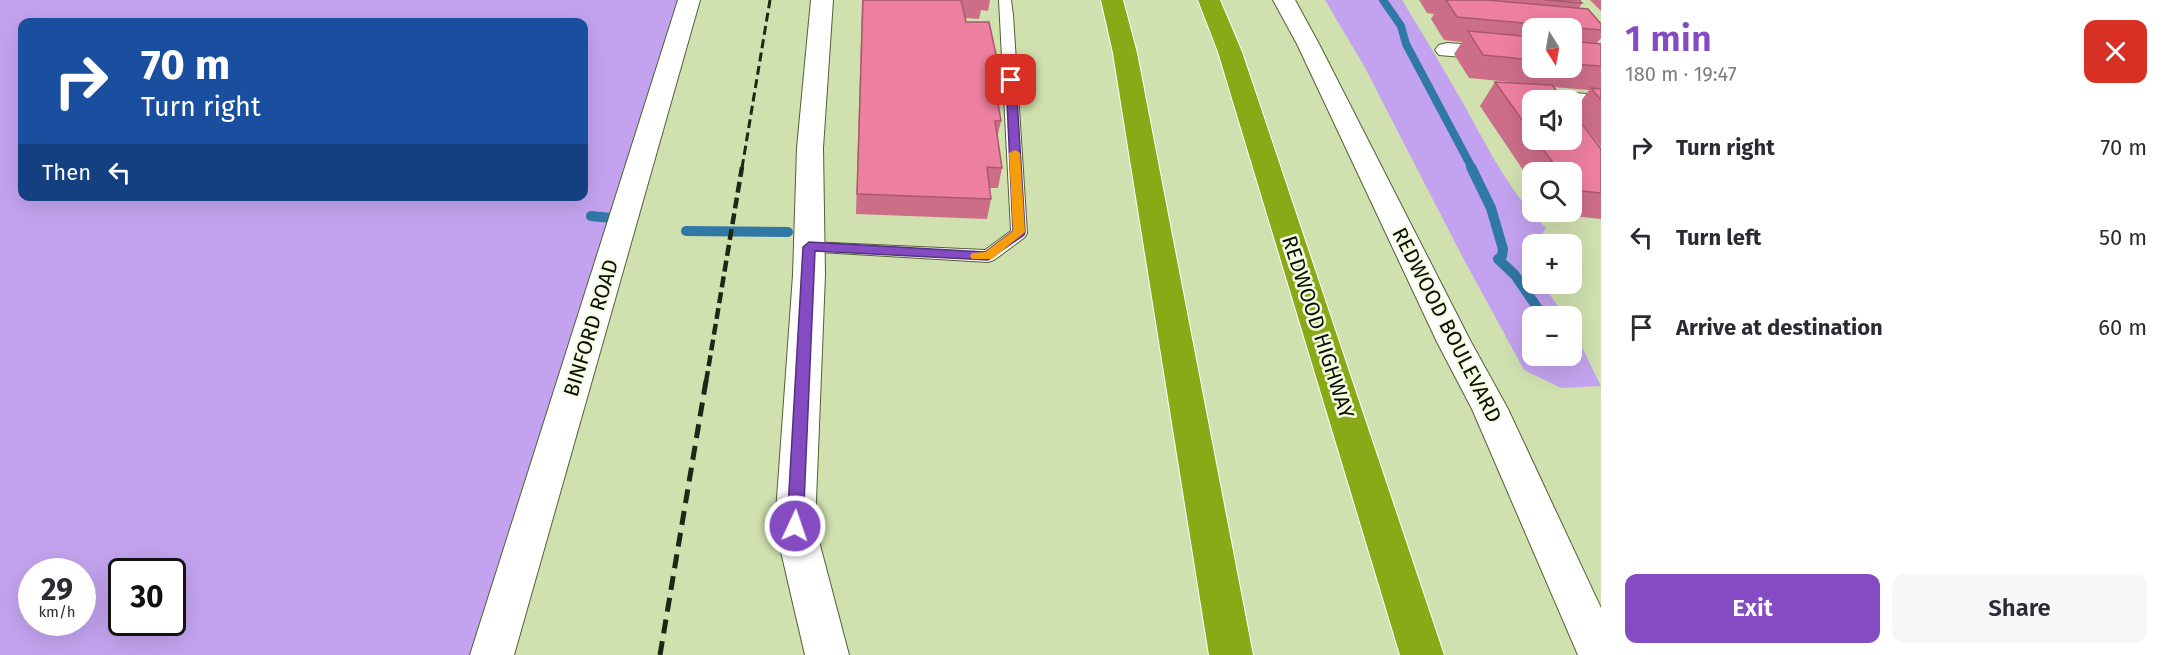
<!DOCTYPE html>
<meta charset="utf-8">
<style>
body{margin:0;font-family:"Fira Sans",sans-serif;background:#f7f7f7;color:#2b2b33;height:100vh;display:flex;flex-direction:column;font-size:22px;white-space:nowrap}
*{box-sizing:border-box;margin:0}
p{font-size:20px;color:#7c7c81}
.icon{flex:none;width:33px;height:33px;fill:none;stroke:currentColor;stroke-width:2;stroke-linecap:round;stroke-linejoin:round}
.map{position:relative;flex:1;overflow:hidden}
.side{display:flex;flex-direction:column;background:#fff;width:570px}
.side>*{flex:none}
.guide{position:absolute;left:18px;top:18px;width:570px;height:183px;border-radius:12px;box-shadow:0 6px 24px #0002;background:#1a4fa0;color:#fff;overflow:hidden}
.needle{width:39px;rotate:169deg}
.tools{position:absolute;left:1522px;top:18px;display:grid;gap:12px}
.tools a{display:grid;place-items:center;width:60px;height:60px;border-radius:12px;background:#fff;box-shadow:0 6px 24px #0002;font-size:30px}
.speed{position:absolute;left:18px;top:558px;display:flex;gap:12px;font-size:30px;font-weight:700;text-align:center}
.speed>*{display:grid;place-content:center;width:78px;height:78px;border-radius:50%;background:#fff;box-shadow:0 6px 24px #0002;line-height:1}
.speed small{font-size:15px;font-weight:400}
.speed .limit{border:3px solid #111;border-radius:9px;background:#fff;color:#111}
.pin{position:absolute;display:grid;place-items:center;width:51px;height:51px;color:#fff;margin:-26px;border-radius:12px;box-shadow:0 3px 9px #0006}
.me{position:absolute;width:66px;margin:-33px;rotate:3deg;stroke-linejoin:round;filter:drop-shadow(0 0 4px #0008)}
.turn{display:flex;align-items:center;gap:21px;height:126px;padding:0 24px;font-size:27px}
.turn .icon{width:78px;height:78px;stroke-width:2.5}
.turn b{display:block;font-size:42px;line-height:51px}
.then{display:flex;align-items:center;height:57px;padding:0 24px;background:#0003;gap:12px;font-size:22px}
.round{display:grid;place-items:center;flex:none;width:63px;height:63px;border-radius:12px;background:#f7f7f7}
.head{display:flex;align-items:center;justify-content:space-between;height:102px;padding:0 24px}
h1{font-size:36px;font-weight:600;line-height:45px;color:#844bc2}
.primary-button{display:flex;gap:12px;margin-top:auto;padding:12px 24px}
.primary-button a{flex:1;height:69px;border-radius:12px;background:#844bc2;color:#fff;font-size:24px;font-weight:600;line-height:69px;text-align:center}
.primary-button a+a{background:#f7f7f7;color:#2b2b33}
ul{padding:0;list-style:none}
li{display:flex;align-items:center;gap:18px;height:90px;padding:0 24px}
li div{flex:1}
li b{display:block;font-size:22px}
li em{font-style:normal}
main{display:flex;flex:1;min-height:0}
.map>svg:first-child{display:block}
.green{fill:#c3a3ef;fill-rule:evenodd}
.lines{fill:none;stroke-linecap:round;stroke-linejoin:round}
.stream-far1{stroke:#3078a5;stroke-width:8}
.stream{stroke:#3078a5;stroke-width:10}
.service-casing{stroke:#526033;stroke-width:2}
.minor-casing{stroke:#526033;stroke-width:2}
.tertiary-casing{stroke:#526033;stroke-width:2}
.motorway-casing{stroke:#fff;stroke-width:2}
.service{fill:#fff;fill-rule:evenodd}
.minor{fill:#fff;fill-rule:evenodd}
.tertiary{fill:#fff;fill-rule:evenodd}
.motorway{fill:#88aa17;fill-rule:evenodd}
.rail-far2{stroke:#202615;stroke-width:3;stroke-dasharray:9 4.5;stroke-linecap:butt}
.rail-far1{stroke:#202615;stroke-width:4.5;stroke-dasharray:11 5;stroke-linecap:butt}
.rail{stroke:#202615;stroke-width:5;stroke-dasharray:14 8;stroke-linecap:butt}
.wall{fill:#cd6e89;fill-rule:evenodd}
.building{fill:#ee809f;stroke:#a75a6f;stroke-width:1.5}
.route{fill:#844bc2;stroke:#56317e;stroke-width:1.5}
.slow{fill:#f59e0b}
.labels{text-anchor:middle;dominant-baseline:central;stroke-width:5;stroke-linejoin:round;paint-order:stroke}
.street-label{font-size:21px;fill:#0b1002;stroke:#f5fee5}
</style>
<main>
<div class="map">
<svg width="1601" height="655" viewBox="0 0 1601 655">
<rect width="100%" height="100%" fill="#d0e1af"/>
<path class="green" d="M0 0H686L494 655H0ZM22 22H584V196H22ZM32 572H82V622H32ZM122 572H172V622H122Z
M1325 0H1402C1423 34 1443 68 1463 103 1487 146 1510 194 1546 228L1536 244H1533L1530 265 1533 270V284H1542L1565 316H1533V356H1572V327L1601 386 1561 388 1524 370 1462 256 1364 66Z"/>
<g class="lines">
<path class="stream-far1" d="M1383 0 1401 26 1406 44 1472 168"/>
<path class="stream" d="M1471 167 1491 208 1503 249 1502 256 1498 259 1515 275 1543 316
M591 216 611 218
M686 231 788 232
M1559 356 1561 361"/>
<g class="service-casing">
<path id="service" d="M999 0H1011L1013 15 1027 233 1025 237 994 260 988 262 803 251 801 247 803 243 809 242 985 250 1011 231Z"/>
</g>
<g class="minor-casing">
<path id="minor" d="M678 0H700L514 655H470Z
M811 0H833L823 148 825 275 815 526 849 655H805L775 526 793 275 797 148Z
M1447 43 1533 49V63L1439 55 1435 50 1439 45Z
M1519 89 1601 95V111L1572 108V100H1533V105L1510 101 1507 96 1510 91Z"/>
</g>
<g class="tertiary-casing">
<path id="tertiary" d="M1273 0H1295L1319 44 1471 342 1508 409 1601 608V655H1578L1472 409 1437 342 1297 44Z"/>
</g>
<g class="motorway-casing">
<path id="motorway" d="M1101 0H1123L1137 53 1253 655H1209L1113 53Z
M1198 0H1220L1242 52 1444 655H1400L1218 52Z"/>
</g>
<use href="#service" class="service"/>
<use href="#minor" class="minor"/>
<use href="#tertiary" class="tertiary"/>
<use href="#motorway" class="motorway"/>
<path class="rail-far2" d="M742 168 770 0"/>
<path class="rail-far1" d="M706 382 742 167"/>
<path class="rail" d="M660 655 706 381"/>
</g>
<path class="wall" d="M862 0H990L988 11 981 10 979 19 965 18 966 22 1000 73 996 92 1001 121 997 138 1002 168 998 188H989L991 199 987 219 856 214Z
M1419 0H1579L1582 3 1579 8 1601 24V38L1597 43 1601 44V147L1573 112 1589 90 1553 87 1533 100V140H1572L1601 149V219L1553 214 1551 212H1572V172H1533V185L1480 106 1495 82 1520 83 1469 78 1454 54 1462 42 1444 40 1431 19 1434 14 1427 13ZM1533 28H1572V68H1533Z
M1590 0H1601V11Z"/>
<path class="building" d="M863 0H961L966 22H989L1000 73H993L1001 121H995L1002 168 987 167 991 199 857 194Z
M1446 0H1487L1588 9 1601 24V30L1457 17Z
M1545 0H1579L1582 3Z
M1468 31 1533 37V60L1483 55Z
M1572 41 1601 44V66L1572 64Z
M1495 82 1552 85 1564 100H1533V135Z
M1591 88 1601 89V100Z
M1572 111 1601 149V193L1573 190 1572 172H1560L1536 140H1572Z"/>
<path class="route" d="M1011 77 1016 80 1025 232 1024 235 988 260 815 251 803 526 801 531 795 534 789 531 787 526 803 247 809 242 985 252 1013 231 1006 80Z"/>
<path class="slow" d="M1015 150 1020 153 1025 232 992 259H972L970 256 972 253 985 252 1013 231 1009 153Z"/>
<g class="labels">
<g class="street-label">
<text transform="translate(1447 325) rotate(63)">REDWOOD BOULEVARD</text>
<text transform="translate(1318 327) rotate(72)">REDWOOD HIGHWAY</text>
<text transform="translate(591 328) rotate(-73)">BINFORD ROAD</text>
</g>
</g>
</svg>
<div class="tools">
<a><svg class="needle" viewBox="-14 -14 28 28"><path d="M0-13l5 13h-10z" fill="#e53935"/><path d="M0 13l5-13h-10z" fill="#7c7c81"/></svg></a>
<a><svg class="icon" aria-label="sound" viewBox="0 0 24 24"><path d="M4 9h4l5-4v14l-5-4H4zM17 9q2 3 0 6"/></svg></a>
<a><svg class="icon" aria-label="search" viewBox="0 0 24 24"><circle cx="10" cy="10" r="6"/><path d="M15 15l6 6"/></svg></a>
<a>+</a>
<a>−</a>
</div>
<div class="speed"><div>29<small>km/h</small></div><div class="limit">30</div></div>
<div class="pin" style="left:1011px;top:80px;background:#d93025"><svg class="icon" aria-label="arrive" viewBox="0 0 24 24"><path d="M6 21V4h12l-3 4 3 4H6"/></svg></div>
<svg class="me" style="left:795px;top:526px" viewBox="-20 -20 40 40"><circle r="17" fill="#844bc2" stroke="#fff" stroke-width="3"/><path d="M0-11L8 9 0 5-8 9z" fill="#fff"/></svg>
<div class="guide">
<div class="turn"><svg class="icon" aria-label="right" viewBox="0 0 24 24"><path d="M7 20v-9h11M14 6l5 5-5 5"/></svg><div><b>70 m</b>Turn right</div></div>
<div class="then">Then<svg class="icon" aria-label="left" viewBox="0 0 24 24"><path d="M17 20v-9H6M10 6l-5 5 5 5"/></svg></div>
</div>
</div>
<section class="side">
<div class="head"><div><h1>1 min</h1><p>180 m · 19:47</p></div><a class="round" style="background:#d93025;color:#fff"><svg class="icon" aria-label="close" viewBox="0 0 24 24"><path d="M6 6l12 12M18 6L6 18"/></svg></a></div>
<ul>
<li><svg class="icon" aria-label="right" viewBox="0 0 24 24"><path d="M7 20v-9h11M14 6l5 5-5 5"/></svg><div><b>Turn right</b></div><em>70 m</em></li>
<li><svg class="icon" aria-label="left" viewBox="0 0 24 24"><path d="M17 20v-9H6M10 6l-5 5 5 5"/></svg><div><b>Turn left</b></div><em>50 m</em></li>
<li><svg class="icon" aria-label="arrive" viewBox="0 0 24 24"><path d="M6 21V4h12l-3 4 3 4H6"/></svg><div><b>Arrive at destination</b></div><em>60 m</em></li>
</ul>
<div class="primary-button"><a>Exit</a><a>Share</a></div>
</section>
</main>
